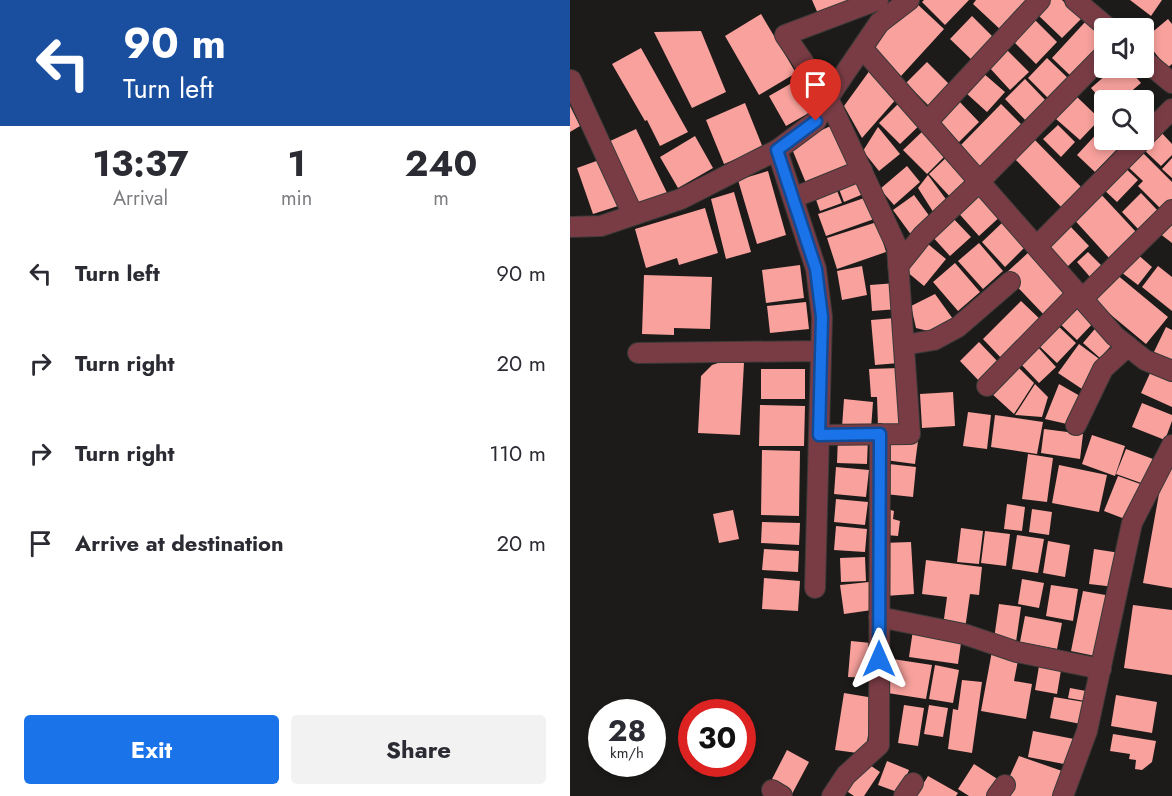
<!DOCTYPE html>
<style>
body{margin:0;font-family:Jost,sans-serif;background:#f2f2f3;color:#2b2b33;height:100vh;display:flex;flex-direction:column;font-size:22px;white-space:nowrap}
*{box-sizing:border-box;margin:0}
p{font-size:20px;color:#7c7c81}
.icon{flex:none;width:33px;height:33px;fill:none;stroke:currentColor;stroke-width:2;stroke-linecap:round;stroke-linejoin:round}
.map{position:relative;flex:1;overflow:hidden}
.details{display:flex;flex-direction:column;background:#fff;width:570px}
.details>*{flex:none}
.guide{background:#1a4fa0;color:#fff;overflow:hidden}
.controls{position:absolute;left:524px;top:18px;display:grid;gap:12px}
.controls a{display:grid;place-items:center;width:60px;height:60px;border-radius:6px;background:#fff;box-shadow:0 3px 9px #0003;font-size:30px}
.speed{position:absolute;left:18px;top:699px;display:flex;gap:12px;font-size:30px;font-weight:700;text-align:center}
.speed>*{display:grid;place-content:center;width:78px;height:78px;border-radius:50%;background:#fff;box-shadow:0 3px 9px #0003;line-height:1}
.speed small{font-size:15px;font-weight:400}
.speed .limit{border:9px solid #d22;background:#fff;color:#111}
.pin{position:absolute;display:grid;place-items:center;width:51px;height:51px;color:#fff;margin:-62px -26px;border-radius:50% 50% 50% 0;rotate:-45deg;box-shadow:0 0 6px #0007}
.pin .icon{rotate:45deg}
.me{position:absolute;width:66px;margin:-33px;rotate:0deg;stroke-linejoin:round;filter:drop-shadow(0 0 4px #0008)}
.turn{display:flex;align-items:center;gap:21px;height:126px;padding:0 24px;font-size:27px}
.turn .icon{width:78px;height:78px;stroke-width:2.5}
.turn b{display:block;font-size:42px;line-height:51px}
.eta{display:flex;justify-content:space-evenly;align-items:center;height:102px;text-align:center}
.eta b{font-size:36px;font-weight:700;line-height:42px}
.button{display:flex;gap:12px;margin-top:auto;padding:12px 24px}
.button a{flex:1;height:69px;border-radius:6px;background:#1a73e8;color:#fff;font-size:24px;font-weight:700;line-height:69px;text-align:center}
.button a+a{background:#f2f2f3;color:#2b2b33}
ul{padding:0;list-style:none}
li{display:flex;align-items:center;gap:18px;height:90px;padding:0 24px}
li div{flex:1}
li b{display:block;font-size:22px}
li em{font-style:normal}
main{display:flex;flex:1;min-height:0}
.map>svg:first-child{display:block}
.building{fill:#f8a19d}
.lines{fill:none;stroke-linecap:round;stroke-linejoin:round}
.minor-casing{stroke:#3a3937;stroke-width:22}
.minor{stroke:#793c45;stroke-width:20}
.route-casing{stroke:#114b97;stroke-width:15}
.route{stroke:#1a73e8;stroke-width:10}
</style>
<main>
<section class="details">
<div class="guide">
<div class="turn"><svg class="icon" aria-label="left" viewBox="0 0 24 24"><path d="M17 20v-9H6M10 6l-5 5 5 5"/></svg><div><b>90 m</b>Turn left</div></div>
</div>
<div class="eta">
<div><b>13:37</b><p>Arrival</p></div>
<div><b>1</b><p>min</p></div>
<div><b>240</b><p>m</p></div>
</div>
<ul>
<li><svg class="icon" aria-label="left" viewBox="0 0 24 24"><path d="M17 20v-9H6M10 6l-5 5 5 5"/></svg><div><b>Turn left</b></div><em>90 m</em></li>
<li><svg class="icon" aria-label="right" viewBox="0 0 24 24"><path d="M7 20v-9h11M14 6l5 5-5 5"/></svg><div><b>Turn right</b></div><em>20 m</em></li>
<li><svg class="icon" aria-label="right" viewBox="0 0 24 24"><path d="M7 20v-9h11M14 6l5 5-5 5"/></svg><div><b>Turn right</b></div><em>110 m</em></li>
<li><svg class="icon" aria-label="arrive" viewBox="0 0 24 24"><path d="M6 21V4h12l-3 4 3 4H6"/></svg><div><b>Arrive at destination</b></div><em>20 m</em></li>
</ul>
<div class="button"><a>Exit</a><a>Share</a></div>
</section>
<div class="map">
<svg width="602" height="796" viewBox="0 0 602 796">
<rect width="100%" height="100%" fill="#1c1b19"/>
<path class="building" d="M242 0H285L249 16Z
M354 0H399L375 25 352 2Z
M406 0H461L432 31 403 4Z
M481 0H492L511 19 492 38 467 14Z
M560 0H592L581 16Z
M345 2 374 29 331 76 301 47Z
M191 14 226 73 189 95 155 36Z
M402 16 426 40 404 62 380 39Z
M598 19 602 24V64L597 68 574 39Z
M465 20 487 42 466 64 444 42Z
M516 21 534 38V48L504 79 482 58Z
M131 31 156 92 122 108 84 32Z
M71 48 118 132 90 146 77 120 75 121 42 64Z
M436 49 459 72 440 90 418 66Z
M477 58 502 82 482 102 458 78Z
M357 62 382 87 361 108 336 83Z
M303 66 328 97 292 138 274 106Z
M544 68H558L571 83 551 100H534V103L521 88Z
M413 73 435 92 417 112 396 93Z
M455 79 480 105 460 125 435 99Z
M227 80 244 110 216 126 199 96Z
M507 97 530 119 510 140 486 119Z
M387 99 409 122 387 144 365 121Z
M332 100 353 122 330 144 309 123Z
M175 103 193 148 154 164 136 120Z
M431 104 457 130 415 173 389 147Z
M0 106 10 126 0 132Z
M263 125 282 170 238 188 220 144Z
M488 125 505 142 491 157 473 139Z
M308 127 330 154 309 171 293 151Z
M356 128 379 152 357 174 333 150Z
M532 128 534 130V140H543L550 146 525 172 507 155Z
M66 129 98 195 70 208 38 142Z
M589 130 602 144V155L591 166 572 148Z
M125 136 143 168 108 188 90 157Z
M462 137 513 189 493 209 443 157Z
M570 150 602 182V200L592 210 568 186 573 181 556 165Z
M381 153 406 180 383 200 359 174Z
M602 158V178L592 169Z
M32 159 48 206 23 214 7 168Z
M552 165 568 180 547 202 531 187Z
M337 166 350 182 324 205 310 189Z
M198 171 216 235 187 244 168 180Z
M290 174 298 192 274 202 267 184Z
M358 175 381 206 367 218 348 188Z
M410 185 434 213 409 236 384 208Z
M265 186 272 203 250 211 244 194Z
M527 190 567 233 540 259 500 215Z
M164 192 181 252 156 259 141 199Z
M571 193 589 212 570 231 552 212Z
M344 195 363 221 342 236 323 210Z
M300 196 307 218 256 236 248 214Z
M135 208 148 253 109 265 107 258 76 268 65 229Z
M380 215 401 237 380 256 360 234Z
M602 216V243L589 233Z
M434 221 457 245 435 267 412 242Z
M307 222 316 252 267 269 257 238Z
M499 225 519 246 497 267 477 247Z
M409 243 433 271 413 289 388 261Z
M358 244 376 259 354 286 336 271Z
M460 251 500 293 476 317 435 274Z
M518 252 533 267 521 278 507 262Z
M566 253 582 267 568 285 551 272Z
M385 263 410 292 388 311 363 282Z
M230 265 234 298 196 303 192 270Z
M292 266 297 295 272 300 267 271Z
M588 266 602 277V311L572 287Z
M546 274 598 317 576 344 523 300Z
M74 275 142 277 140 329 104 328V335L72 334Z
M326 283 328 309 302 311 300 285Z
M365 294 383 319 358 331 346 328 341 306Z
M506 298 528 318 507 340 486 320Z
M451 301 472 321 433 360 413 339Z
M236 302 239 329 200 333 197 306Z
M325 318 329 363 305 365 301 320Z
M485 323 506 343 487 363 466 343Z
M529 324 547 339 530 358 513 343Z
M596 327 602 330V365L582 356Z
M409 342 430 364 411 383 390 361Z
M509 344 532 361 512 389 488 373Z
M466 345 486 367 469 383 449 362Z
M151 362 174 363 170 435 128 433 131 376 142 365Z
M447 366 464 383 444 414 421 393Z
M329 368 333 425 308 427 307 397H301L299 369Z
M191 369H235V399H191Z
M582 369 602 379V407L571 393Z
M465 384 478 397 472 417 445 415Z
M489 384 510 396 497 424 475 419Z
M383 392 385 426 352 428 350 394Z
M274 399 303 402 301 429 272 427Z
M572 403 602 415V421L595 440 562 427Z
M190 405 235 406 234 446H189Z
M398 412 421 415 417 449 393 446Z
M425 415 473 422 467 454 421 447Z
M474 429 513 434 510 459 471 453Z
M522 435 555 446 545 476 512 464Z
M268 436 298 437 297 464 267 463Z
M319 437 348 441 345 464 315 460Z
M556 449 583 459 574 484 546 474Z
M192 450 230 451 229 516 191 515Z
M458 454 483 458 477 502 452 499Z
M319 464 346 467 343 497 315 494Z
M489 465 537 475 529 512 482 503Z
M266 467 299 470 296 497 264 494Z
M602 467V588L573 583 590 488Z
M548 476 573 485 560 521 534 511Z
M266 499 298 502 295 525 264 522Z
M437 504 455 507 452 531 434 529Z
M317 509 324 511 323 519 330 521 328 536 316 535Z
M462 509 482 512 479 535 459 532Z
M163 510 169 539 149 543 143 514Z
M192 522 230 523 229 545 191 543Z
M266 526 297 529 295 552 264 550Z
M391 528 413 531 409 564 387 562Z
M415 531 440 534 436 566 411 563Z
M447 535 474 539 468 573 442 569Z
M478 541 500 545 495 577 473 573Z
M341 542 344 594 315 596 312 543Z
M194 549 229 551 228 572 192 570Z
M524 549 550 553 545 587 519 584Z
M295 557 296 581 271 582 270 558Z
M356 560 412 567 409 595 400 594 395 629 373 626 377 597 352 594Z
M194 578 230 581 228 611 192 609Z
M452 579 474 583 469 608 448 604Z
M299 582 302 610 274 614 270 585Z
M481 585 508 589 503 621 476 616Z
M513 591 541 596 530 657 501 651Z
M429 604 451 607 446 642 424 639Z
M563 605 602 610V675L554 668Z
M455 616 492 623 487 649 450 642Z
M343 630 392 636 388 664 339 657Z
M281 641 301 643 299 678 278 677Z
M422 651 449 655 444 681 462 684 456 719 411 711Z
M316 658 362 665 356 699 311 692Z
M470 660 492 664 487 694 465 690Z
M365 665 389 670 383 703 359 699Z
M392 680 412 682 402 753 378 749 383 709 388 710Z
M500 688 516 691 515 701 498 698Z
M274 693 304 698 295 754 265 750Z
M546 695 587 702 582 733 541 726Z
M484 697 514 702 511 724 480 718Z
M334 705 354 708 348 746 328 743Z
M359 705 378 708 373 737 354 734Z
M463 731 504 739 499 765 458 757Z
M543 734 586 741 582 762 572 770 565 769 566 760 559 759 560 754 540 751Z
M217 750 239 762 222 794 200 783Z
M449 756 495 772 485 796H435L434 789Z
M294 761 310 772 294 796H284L275 790Z
M317 761 339 770 330 793 308 785Z
M404 764 429 780 419 796H399L388 789Z
M358 776 388 793 386 796H346Z"/>
<g class="lines">
<g class="minor-casing">
<path id="minor" d="M505 0 538 28
M292 48 545 336 575 360 602 371
M573 59 602 83
M1 80 63 215
M357 122 470 0
M573 138 602 109
M207 150 246 269 252 317 245 588
M223 198 292 170
M0 227 31 226 111 199 207 150 246 121 258 98 309 23 339 0
M467 246 572 140
M328 266 352 236 410 181 534 55
M513 298 602 210
M334 345 364 340 388 327 440 282
M68 353 251 351
M417 386 508 293
M506 425 533 369 558 346
M249 435 340 434 327 247 258 98 215 35 308 0
M309 617 394 634 447 652 531 669
M202 790 212 796
M262 796 276 775 309 745 310 434
M334 796 343 783
M427 796 435 785
M493 796 517 731 562 523 602 445"/>
</g>
<use href="#minor" class="minor"/>
</g>
<g class="lines">
<g class="route-casing">
<path id="route" d="M246 121 207 150 246 269 252 317 249 435 310 434 309 659"/>
</g>
<use href="#route" class="route"/>
</g>
</svg>
<div class="controls">
<a><svg class="icon" aria-label="sound" viewBox="0 0 24 24"><path d="M4 9h4l5-4v14l-5-4H4zM17 9q2 3 0 6"/></svg></a>
<a><svg class="icon" aria-label="search" viewBox="0 0 24 24"><circle cx="10" cy="10" r="6"/><path d="M15 15l6 6"/></svg></a>
</div>
<div class="speed"><div>28<small>km/h</small></div><div class="limit">30</div></div>
<div class="pin" style="left:246px;top:121px;background:#d93025"><svg class="icon" aria-label="arrive" viewBox="0 0 24 24"><path d="M6 21V4h12l-3 4 3 4H6"/></svg></div>
<svg class="me" style="left:309px;top:659px" viewBox="-20 -20 40 40"><path d="M0-17L14 15 0 8-14 15z" fill="#1a73e8" stroke="#fff" stroke-width="4"/></svg>
</div>
</main>
